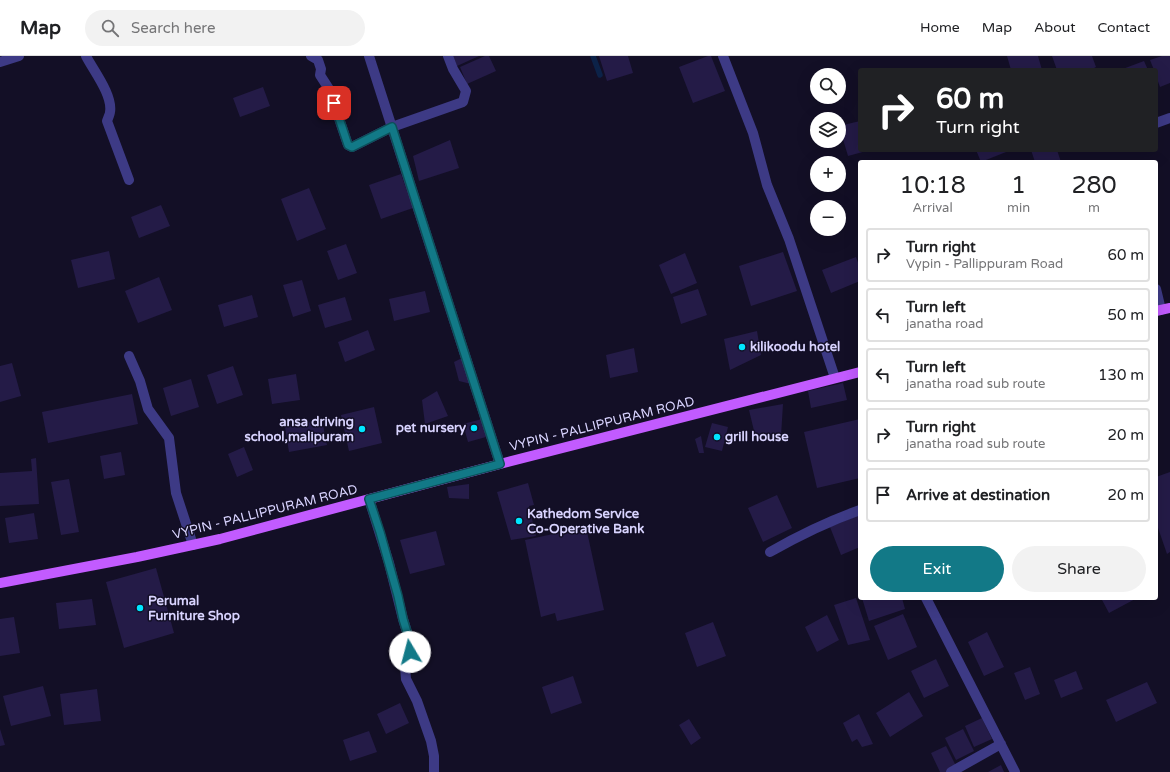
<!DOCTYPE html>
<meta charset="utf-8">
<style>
body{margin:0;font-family:"Varela Round",sans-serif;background:#f2f2f2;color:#202124;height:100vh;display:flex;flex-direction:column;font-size:15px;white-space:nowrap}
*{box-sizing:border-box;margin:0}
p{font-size:13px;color:#757577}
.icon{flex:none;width:22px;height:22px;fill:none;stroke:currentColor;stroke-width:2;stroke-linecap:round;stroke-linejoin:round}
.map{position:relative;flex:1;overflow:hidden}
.panel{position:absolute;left:858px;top:104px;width:300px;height:440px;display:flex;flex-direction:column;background:#fff;border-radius:4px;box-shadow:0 4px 16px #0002}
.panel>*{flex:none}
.guide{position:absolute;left:858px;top:12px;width:300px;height:84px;border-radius:4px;box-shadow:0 4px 16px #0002;background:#202124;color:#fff;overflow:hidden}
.controls{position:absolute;left:810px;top:12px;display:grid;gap:8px}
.controls a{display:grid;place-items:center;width:36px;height:36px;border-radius:50%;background:#fff;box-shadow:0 4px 16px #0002;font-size:20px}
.pin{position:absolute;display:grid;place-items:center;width:34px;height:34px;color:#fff;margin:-17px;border-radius:8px;box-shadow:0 2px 6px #0006}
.me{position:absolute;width:44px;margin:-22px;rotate:352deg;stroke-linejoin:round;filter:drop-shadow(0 0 3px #0008)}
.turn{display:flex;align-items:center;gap:14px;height:84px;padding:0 12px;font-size:18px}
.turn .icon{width:52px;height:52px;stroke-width:2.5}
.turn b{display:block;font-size:28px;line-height:34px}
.eta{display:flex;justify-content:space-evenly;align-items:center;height:68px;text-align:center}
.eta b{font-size:24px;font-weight:600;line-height:28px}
.action{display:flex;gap:8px;margin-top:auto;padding:8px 12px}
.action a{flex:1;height:46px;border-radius:24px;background:#127987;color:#fff;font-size:16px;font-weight:600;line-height:46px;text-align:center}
.action a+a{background:#f2f2f2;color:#202124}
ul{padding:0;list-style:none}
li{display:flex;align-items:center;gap:12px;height:54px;margin:0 8px 6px;padding:0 4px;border:2px solid #e0e0e0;border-radius:4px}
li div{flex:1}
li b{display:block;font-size:15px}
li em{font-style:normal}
header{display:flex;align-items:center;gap:24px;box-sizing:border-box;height:56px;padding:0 20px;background:#fff;border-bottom:1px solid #e0e0e0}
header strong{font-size:19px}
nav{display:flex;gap:22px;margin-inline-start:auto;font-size:14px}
.search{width:280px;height:36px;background:#f2f2f2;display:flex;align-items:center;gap:10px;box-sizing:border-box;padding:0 14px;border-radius:22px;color:#757577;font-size:15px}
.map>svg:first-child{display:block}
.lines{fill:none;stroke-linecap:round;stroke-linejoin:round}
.stream{stroke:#0c2248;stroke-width:5.5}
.building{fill:#241b47}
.street{stroke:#3d3a85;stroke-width:10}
.primary{stroke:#c25bff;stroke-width:10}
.route-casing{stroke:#0c4f58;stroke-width:10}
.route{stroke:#127987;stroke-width:7}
.poi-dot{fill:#00e5ff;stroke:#130f26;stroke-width:1.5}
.labels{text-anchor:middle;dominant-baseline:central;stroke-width:3;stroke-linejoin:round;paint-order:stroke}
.poi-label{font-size:13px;font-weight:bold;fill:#d9d4ff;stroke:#130f26;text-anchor:start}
.street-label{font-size:13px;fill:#d9d4ff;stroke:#130f26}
</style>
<header>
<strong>Map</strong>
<div class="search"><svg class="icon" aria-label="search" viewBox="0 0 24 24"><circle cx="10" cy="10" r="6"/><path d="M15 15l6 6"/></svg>Search here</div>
<nav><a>Home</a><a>Map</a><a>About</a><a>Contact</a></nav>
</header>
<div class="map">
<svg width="1170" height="716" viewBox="0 0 1170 716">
<rect width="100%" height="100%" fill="#130f26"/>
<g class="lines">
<path class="stream" d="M593 0 600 19"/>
</g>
<path class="building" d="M453 0H479L457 10Z
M485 0H489L496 15 467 28 460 11Z
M599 0H628L633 17 607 25Z
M708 0H711L725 35 693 47 679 11Z
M1007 0H1038L1042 14H1011Z
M1052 0H1092L1096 11 1090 14H1057Z
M1162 0H1170V27L1160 31 1156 20V14H1154L1150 4Z
M1144 5 1148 14H1120Z
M263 31 270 50 240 61 233 42Z
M860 65V94H870L848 100 839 70Z
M450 84 459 112 419 125 413 100Z
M976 94H1011L981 106Z
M1031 94H1057L1061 106H1035Z
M401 118 413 152 381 163 369 129Z
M309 132 326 173 297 185 281 143Z
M161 149 170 170 139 182 131 161Z
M346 188 357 217 338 224 327 195Z
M109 195 115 223 78 232 71 204Z
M783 196 797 235 751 250 739 210Z
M685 197 697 227 671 238 659 209Z
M856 201 860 212V225L831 237 822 214Z
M159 221 172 254 138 267 125 235Z
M302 224 311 255 293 261 283 229Z
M698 233 707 259 681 268 673 241Z
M425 235 430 256 394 265 389 243Z
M252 239 258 261 224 271 218 249Z
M345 241 352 264 325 272 318 249Z
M368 274 375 294 345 306 338 286Z
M757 275 761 299 730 314 724 283Z
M634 292 638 316 610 322 606 299Z
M462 302 471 328 459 325 454 306Z
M12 307 21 340 0 346V310Z
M233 310 243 339 217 348 207 319Z
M296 318 300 344 272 348 268 323Z
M191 323 199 351 171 360 163 332Z
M843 327 847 344 811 352 808 335Z
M437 335 448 360 425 368 422 344Z
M132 338 138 368 48 387 42 356Z
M783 348 781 380 755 379 749 354Z
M374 351 382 387 349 395 341 359Z
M482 363 486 381 468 386 463 368Z
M860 363V422L817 432 804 376Z
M322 364 327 389 289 396 285 371Z
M712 367 728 371 722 395 705 391Z
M701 380 704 397H699L695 383Z
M244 391 253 414 237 421 228 398Z
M121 396 125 419 104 423 100 400Z
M36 402 39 448 0 450V417L32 415 31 403Z
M1170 416V496L1167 498 1156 466V421Z
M69 423 79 476 61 479 51 426Z
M528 427 534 449 529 450 536 480 511 484 497 436Z
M469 428V443L449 442 447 431Z
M777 439 792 472 763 486 748 452Z
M34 457 38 483 9 487 5 462Z
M859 459 860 463V491L841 499 830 471Z
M586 471 604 554 557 565 555 557 541 561 525 484Z
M436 475 445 509 410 518 400 484Z
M156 512 174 577 124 592 106 526Z
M856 542 870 584 848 589 834 549Z
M862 542H902L905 553 869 565Z
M1101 542H1137L1109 557Z
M92 543 96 569 59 573 56 547Z
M903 558 917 591 888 604 874 570Z
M827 559 839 584 817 596 805 571Z
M14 561 20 597 0 600V563Z
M713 566 726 600 697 611 685 577Z
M987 576 1004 611 984 620 968 586Z
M936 603 949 630 924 642 911 615Z
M1030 611 1040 638 1025 644 1014 617Z
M1076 615 1083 633 1061 642 1054 624Z
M573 620 582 647 551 658 542 631Z
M1147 626 1157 647 1116 666 1106 644Z
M43 630 51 660 11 670 3 640Z
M97 633 101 665 64 669 60 638Z
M909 636 923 660 890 681 876 657Z
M400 647 409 667 386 678 377 658Z
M859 658 873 688 862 691 857 683 852 686 843 667Z
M982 662 992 683 974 691 965 670Z
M689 663 701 682 691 689 679 669Z
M0 673 5 689 0 690Z
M963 673 974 695 956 704 945 682Z
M369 675 377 696 350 705 343 684Z
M946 690 957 712 948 716H940L931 697Z
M1001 709 1004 716H988Z"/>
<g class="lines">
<path class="street" d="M86 0C93 14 113 39 110 56 110 58 108 62 107 65L129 124
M311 0 318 4 321 13 320 19 329 33 348 89 352 91 392 71 463 46 466 35 453 13 448 0
M369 0 500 408
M723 0 753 77 767 129 789 183 835 322
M0 6 19 0
M1156 67 1170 62
M1156 233 1161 254
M129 300 140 325 148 353 169 382 176 437 193 489
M369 443 389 507 403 563 411 589 410 596 406 603 405 611 406 623 417 645 431 685 434 700V716
M770 496C798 480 829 465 860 454
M926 542 1015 716
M951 716 1001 688"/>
<path class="primary" d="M1156 255 1170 252
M0 527 137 501 220 483 500 408 860 316"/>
</g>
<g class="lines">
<g class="route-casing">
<path id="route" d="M334 47 348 89 352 91 392 71 500 408 369 443 380 476 398 540 403 563 411 589 410 596"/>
</g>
<use href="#route" class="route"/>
</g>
<g class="poi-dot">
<circle cx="742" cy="291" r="4"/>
<circle cx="474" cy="372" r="4"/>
<circle cx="362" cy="373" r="4"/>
<circle cx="717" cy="381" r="4"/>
<circle cx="519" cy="465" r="4"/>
<circle cx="140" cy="552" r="4"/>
</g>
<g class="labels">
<g class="poi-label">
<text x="750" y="291">kilikoodu hotel</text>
<text x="354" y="366" text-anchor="end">ansa driving<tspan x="354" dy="15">school,malipuram</tspan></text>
<text x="466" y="372" text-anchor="end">pet nursery</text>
<text x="725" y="381">grill house</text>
<text x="527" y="458">Kathedom Service<tspan x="527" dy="15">Co-Operative Bank</tspan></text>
<text x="148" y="545">Perumal<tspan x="148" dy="15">Furniture Shop</tspan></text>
</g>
<g class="street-label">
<text transform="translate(602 368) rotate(-14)">VYPIN - PALLIPPURAM ROAD</text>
<text transform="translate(265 456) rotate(-14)">VYPIN - PALLIPPURAM ROAD</text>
</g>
</g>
</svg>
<div class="controls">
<a><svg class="icon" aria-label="search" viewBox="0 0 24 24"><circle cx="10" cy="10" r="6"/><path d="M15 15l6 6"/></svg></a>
<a><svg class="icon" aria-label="layers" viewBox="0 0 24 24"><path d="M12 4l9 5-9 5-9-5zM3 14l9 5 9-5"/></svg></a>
<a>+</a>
<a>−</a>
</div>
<div class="pin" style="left:334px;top:47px;background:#d93025"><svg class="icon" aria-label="arrive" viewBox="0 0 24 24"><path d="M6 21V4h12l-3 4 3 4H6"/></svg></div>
<svg class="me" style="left:410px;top:596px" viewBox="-20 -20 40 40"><circle r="19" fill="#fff"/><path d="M0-13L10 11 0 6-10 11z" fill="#127987"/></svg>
<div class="guide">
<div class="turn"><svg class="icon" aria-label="right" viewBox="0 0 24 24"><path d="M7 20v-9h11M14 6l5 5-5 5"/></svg><div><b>60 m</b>Turn right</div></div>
</div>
<section class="panel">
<div class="eta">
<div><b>10:18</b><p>Arrival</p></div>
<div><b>1</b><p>min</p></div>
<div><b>280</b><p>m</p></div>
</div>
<ul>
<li><svg class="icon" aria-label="right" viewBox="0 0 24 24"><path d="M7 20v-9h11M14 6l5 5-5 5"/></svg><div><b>Turn right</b><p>Vypin - Pallippuram Road</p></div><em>60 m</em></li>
<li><svg class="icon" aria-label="left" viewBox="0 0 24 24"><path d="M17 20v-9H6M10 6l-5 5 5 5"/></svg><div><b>Turn left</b><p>janatha road</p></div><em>50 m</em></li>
<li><svg class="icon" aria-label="left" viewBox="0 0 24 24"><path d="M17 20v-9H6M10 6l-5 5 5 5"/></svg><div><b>Turn left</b><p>janatha road sub route</p></div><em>130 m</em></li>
<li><svg class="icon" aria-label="right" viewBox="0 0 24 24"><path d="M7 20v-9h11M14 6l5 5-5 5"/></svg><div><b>Turn right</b><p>janatha road sub route</p></div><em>20 m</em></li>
<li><svg class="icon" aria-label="arrive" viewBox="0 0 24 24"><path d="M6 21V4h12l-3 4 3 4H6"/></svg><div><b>Arrive at destination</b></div><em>20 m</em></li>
</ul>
<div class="action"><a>Exit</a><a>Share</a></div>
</section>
</div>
